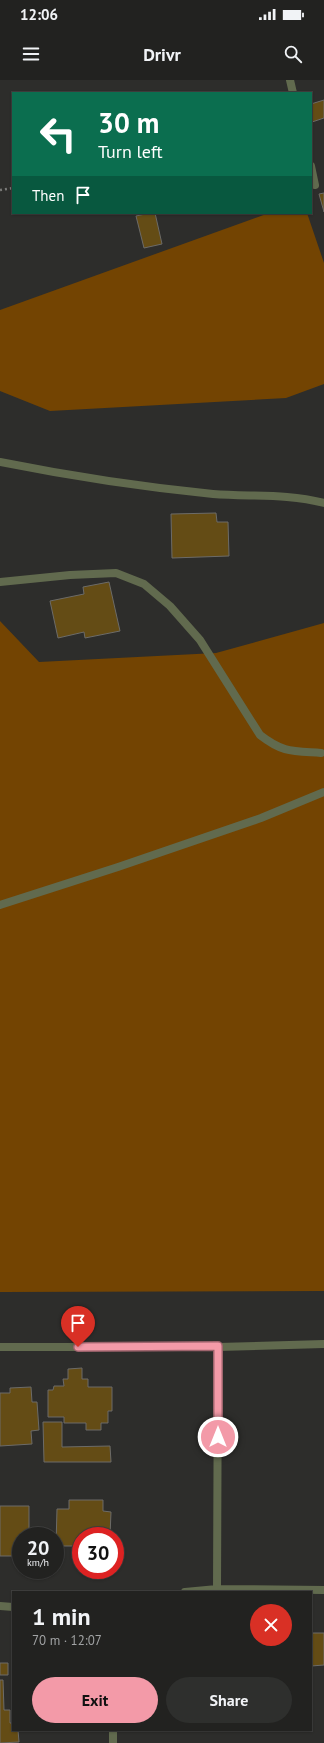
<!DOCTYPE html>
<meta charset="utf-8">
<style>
body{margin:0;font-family:"PT Sans",sans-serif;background:#2e2f2d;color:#f1f3f6;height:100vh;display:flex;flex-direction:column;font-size:15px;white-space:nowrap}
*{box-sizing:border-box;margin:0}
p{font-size:13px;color:#a2a4a5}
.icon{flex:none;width:22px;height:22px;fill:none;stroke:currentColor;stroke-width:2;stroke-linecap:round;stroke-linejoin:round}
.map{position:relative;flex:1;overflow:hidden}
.details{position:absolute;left:12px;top:1511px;width:300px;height:140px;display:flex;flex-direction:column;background:#222220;border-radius:0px;box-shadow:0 1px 3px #0004,0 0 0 1px #3f3f3e}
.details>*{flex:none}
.guide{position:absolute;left:12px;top:12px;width:300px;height:122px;border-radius:0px;box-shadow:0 1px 3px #0004,0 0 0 1px #3f3f3e;background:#0b6e4f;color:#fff;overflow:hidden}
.speed{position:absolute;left:12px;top:1447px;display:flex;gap:8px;font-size:20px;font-weight:700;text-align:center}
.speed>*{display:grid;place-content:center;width:52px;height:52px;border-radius:50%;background:#222220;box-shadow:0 1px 3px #0004,0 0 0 1px #3f3f3e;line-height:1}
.speed small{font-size:10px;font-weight:400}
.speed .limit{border:6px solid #d22;background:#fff;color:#111}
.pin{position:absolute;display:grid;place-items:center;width:34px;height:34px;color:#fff;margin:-41px -17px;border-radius:50% 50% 50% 0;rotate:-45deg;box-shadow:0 0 4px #0007}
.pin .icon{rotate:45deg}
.me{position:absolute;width:44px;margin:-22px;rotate:0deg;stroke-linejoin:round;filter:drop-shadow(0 0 3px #0008)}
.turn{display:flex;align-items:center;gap:14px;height:84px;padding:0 20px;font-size:18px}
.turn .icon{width:52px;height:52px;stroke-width:2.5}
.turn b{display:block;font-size:28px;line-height:34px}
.then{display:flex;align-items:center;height:38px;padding:0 20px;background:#0003;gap:8px;font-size:15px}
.round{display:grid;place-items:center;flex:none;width:42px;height:42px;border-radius:21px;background:#2e2f2d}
.overview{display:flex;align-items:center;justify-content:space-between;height:68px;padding:0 20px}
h1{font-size:24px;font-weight:700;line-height:30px}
.action{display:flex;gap:8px;margin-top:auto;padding:8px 20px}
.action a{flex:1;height:46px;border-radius:24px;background:#f39aa8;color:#111;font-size:16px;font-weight:700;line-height:46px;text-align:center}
.action a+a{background:#2e2f2d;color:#f1f3f6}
.status{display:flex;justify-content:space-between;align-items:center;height:28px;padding:0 20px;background:#222220;direction:ltr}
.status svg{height:11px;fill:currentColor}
header{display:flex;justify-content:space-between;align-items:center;height:52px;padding:0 20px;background:#222220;font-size:18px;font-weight:700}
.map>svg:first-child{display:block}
.green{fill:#734402}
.building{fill:#644c15;stroke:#6c6b68}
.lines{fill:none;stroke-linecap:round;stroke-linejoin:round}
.path{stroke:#7a7a78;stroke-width:2.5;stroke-dasharray:2 3;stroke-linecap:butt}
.minor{stroke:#616a4e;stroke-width:8}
.route-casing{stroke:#9e646d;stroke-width:10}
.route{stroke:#f39aa8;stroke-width:7}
</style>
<div class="status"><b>12:06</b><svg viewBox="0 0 49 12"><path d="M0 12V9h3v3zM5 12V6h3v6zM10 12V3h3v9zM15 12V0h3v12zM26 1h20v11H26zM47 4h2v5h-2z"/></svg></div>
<header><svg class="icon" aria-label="menu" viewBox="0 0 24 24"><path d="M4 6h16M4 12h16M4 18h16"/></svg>Drivr<svg class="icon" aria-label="search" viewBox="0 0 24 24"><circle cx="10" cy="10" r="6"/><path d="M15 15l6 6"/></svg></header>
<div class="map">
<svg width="324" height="1663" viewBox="0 0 324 1663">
<rect width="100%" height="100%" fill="#2d2d2b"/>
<path class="green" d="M269 133H307L324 183V304L286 318 50 331 0 311V230Z
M0 541 39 582 216 573 324 543V1211L0 1212Z"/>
<path class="building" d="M324 20V38L312 42 311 24Z
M324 113V132L319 114Z
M150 133H155L162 164 144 168 136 136Z
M216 433 217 442H228L229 476 172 478 171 434Z
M109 502 120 551 85 558 84 552 58 558 50 521 84 514 83 507Z
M82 1288V1299H88V1307H112V1331H108V1343H101V1350H86V1343H64V1337H48V1310H53L54 1306H64L63 1299H68V1289Z
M31 1307 32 1322H37L39 1350 31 1351 32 1364 0 1366V1313H10V1308Z
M43 1342H62V1367L110 1366 111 1382H44Z
M69 1420H103V1431L111 1432 110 1456H81V1466H56L57 1429H69Z
M0 1426H29V1456H21V1476H0Z
M311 1553H324V1585L311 1586Z
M0 1583H8V1595H0Z
M0 1600H3L4 1630H10V1643H13V1650H18L19 1662 0 1663Z"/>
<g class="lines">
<path class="path" d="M0 110 13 108"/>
<path class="minor" d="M290 0 293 13
M311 86 315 105
M0 382C70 396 141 407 213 414 250 417 287 413 324 423
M0 502 70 495 116 493 144 504 170 526 200 560 260 655C283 673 293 671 321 673
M0 825 118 787 261 738 324 712
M0 1267H218L324 1264
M217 1509 218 1267
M185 1512 217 1509 324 1510
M0 1526 13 1527
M113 1650V1663"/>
</g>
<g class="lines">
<g class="route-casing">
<path id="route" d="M78 1267 218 1266V1357"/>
</g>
<use href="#route" class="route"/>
</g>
</svg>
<div class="speed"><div>20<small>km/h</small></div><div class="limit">30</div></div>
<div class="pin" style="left:78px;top:1267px;background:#d93025"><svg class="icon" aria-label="arrive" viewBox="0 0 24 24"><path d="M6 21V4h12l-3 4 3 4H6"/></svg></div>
<svg class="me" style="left:218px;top:1357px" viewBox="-20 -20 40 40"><circle r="17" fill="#f39aa8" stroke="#fff" stroke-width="3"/><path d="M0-11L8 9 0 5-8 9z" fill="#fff"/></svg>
<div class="guide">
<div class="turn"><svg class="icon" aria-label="left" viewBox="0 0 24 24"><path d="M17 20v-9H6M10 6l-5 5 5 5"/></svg><div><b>30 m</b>Turn left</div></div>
<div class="then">Then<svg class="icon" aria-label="arrive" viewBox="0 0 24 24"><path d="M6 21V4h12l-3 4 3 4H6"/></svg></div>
</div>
<section class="details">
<div class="overview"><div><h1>1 min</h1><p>70 m · 12:07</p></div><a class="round" style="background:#d93025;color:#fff"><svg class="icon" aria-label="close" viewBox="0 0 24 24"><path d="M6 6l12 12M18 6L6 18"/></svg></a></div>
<div class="action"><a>Exit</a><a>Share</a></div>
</section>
</div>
